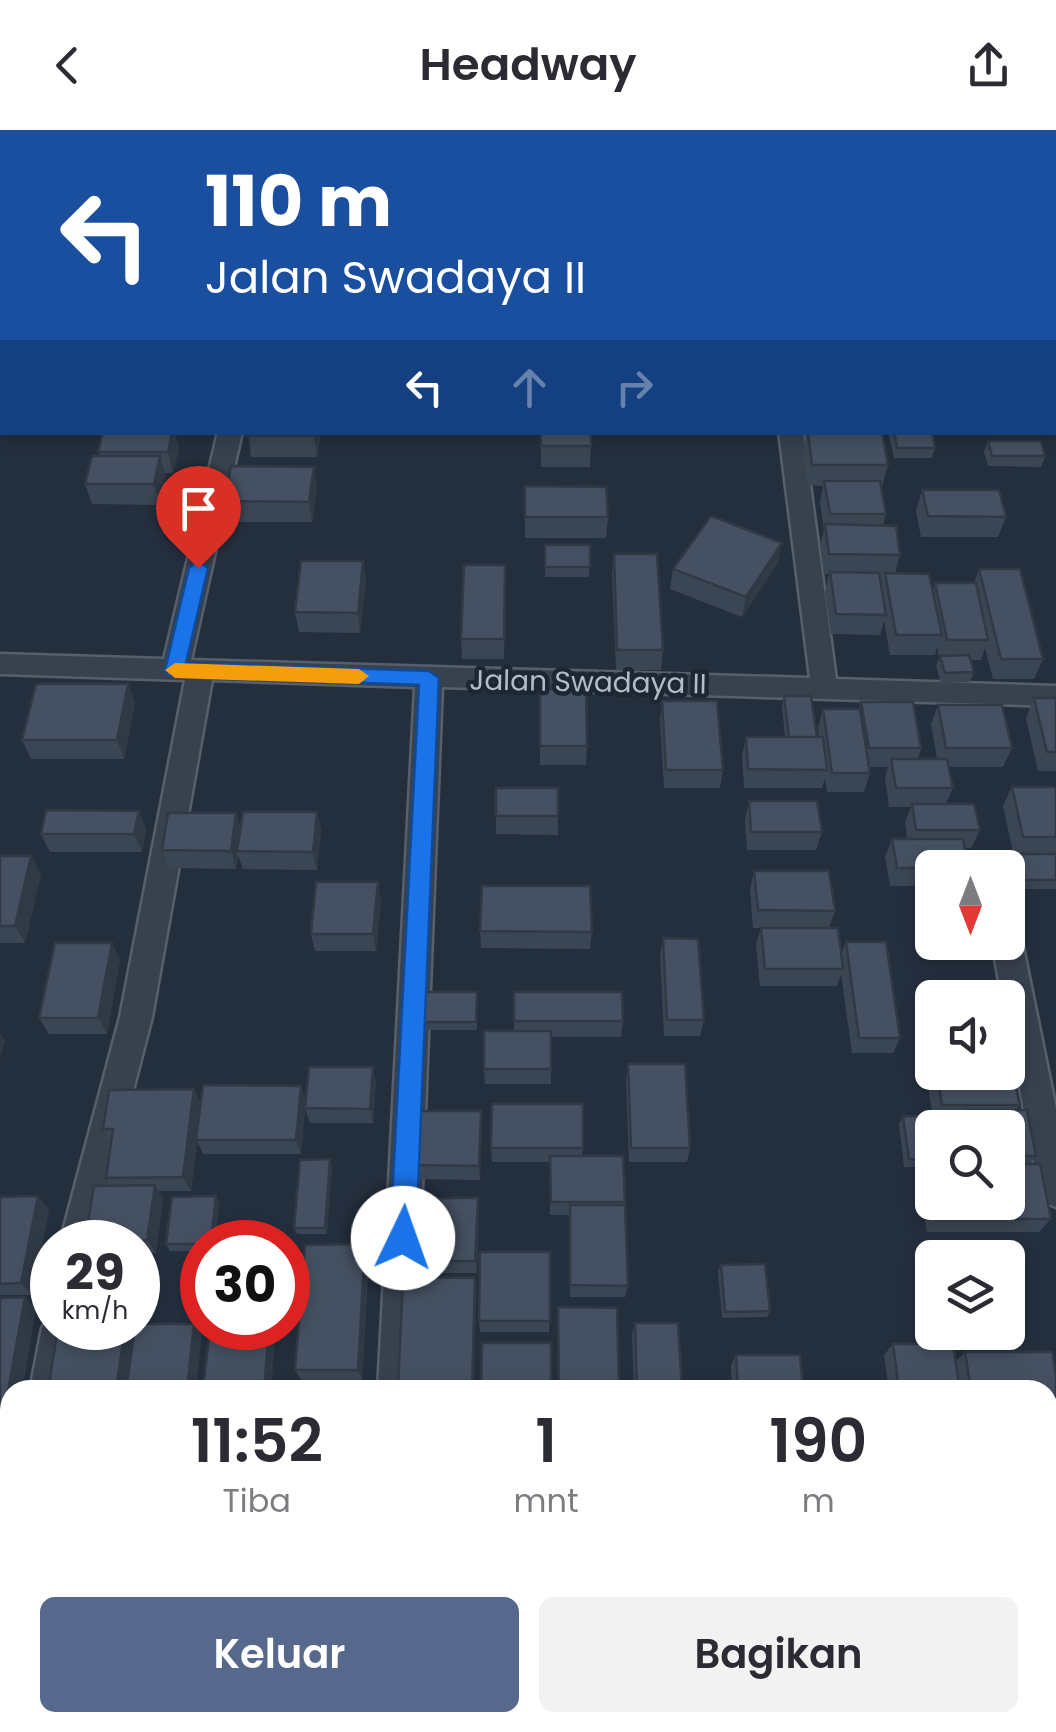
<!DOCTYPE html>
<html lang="id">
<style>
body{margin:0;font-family:Poppins,sans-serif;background:#f2f2f3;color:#2b2b33;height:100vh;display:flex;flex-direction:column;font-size:38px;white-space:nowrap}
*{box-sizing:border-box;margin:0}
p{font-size:32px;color:#7c7c81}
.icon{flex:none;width:55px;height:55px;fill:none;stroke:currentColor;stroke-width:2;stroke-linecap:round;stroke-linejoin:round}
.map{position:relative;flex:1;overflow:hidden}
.panel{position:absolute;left:0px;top:1250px;width:1058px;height:352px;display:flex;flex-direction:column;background:#fff;border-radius:30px 30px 0 0;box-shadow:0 5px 15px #0003}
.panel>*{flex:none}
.banner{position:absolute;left:0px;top:0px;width:1058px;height:305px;box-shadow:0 5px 15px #0003;background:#1a4fa0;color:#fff;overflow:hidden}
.needle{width:65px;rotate:180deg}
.buttons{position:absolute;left:915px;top:720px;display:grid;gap:20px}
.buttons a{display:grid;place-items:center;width:110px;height:110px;border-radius:15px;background:#fff;box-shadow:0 5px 15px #0003;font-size:50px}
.speed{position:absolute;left:30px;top:1090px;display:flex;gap:20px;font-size:50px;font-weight:700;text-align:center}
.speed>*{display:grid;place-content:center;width:130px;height:130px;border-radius:50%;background:#fff;box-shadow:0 5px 15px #0003;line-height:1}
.speed small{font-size:25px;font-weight:400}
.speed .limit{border:15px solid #d22;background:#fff;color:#111}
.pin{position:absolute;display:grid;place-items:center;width:85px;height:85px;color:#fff;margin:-102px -42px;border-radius:50% 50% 50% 0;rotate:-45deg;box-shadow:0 0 10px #0007}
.pin .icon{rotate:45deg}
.me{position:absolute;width:110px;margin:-55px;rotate:3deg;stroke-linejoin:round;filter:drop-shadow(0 0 8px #0008)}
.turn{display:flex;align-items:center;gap:35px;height:210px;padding:0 40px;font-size:45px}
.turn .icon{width:130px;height:130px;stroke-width:2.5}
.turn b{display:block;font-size:70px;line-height:85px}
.lanes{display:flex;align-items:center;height:95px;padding:0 40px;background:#0003;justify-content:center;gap:50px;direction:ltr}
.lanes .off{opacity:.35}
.eta{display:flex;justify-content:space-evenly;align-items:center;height:170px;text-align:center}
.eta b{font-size:60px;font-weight:600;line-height:70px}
.cta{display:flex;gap:20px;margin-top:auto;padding:20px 40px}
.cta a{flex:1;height:115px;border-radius:15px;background:#56698c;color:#fff;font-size:40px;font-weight:600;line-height:115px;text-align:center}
.cta a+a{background:#f2f2f3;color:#2b2b33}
header{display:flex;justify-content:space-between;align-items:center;height:130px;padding:0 40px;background:#fff;font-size:45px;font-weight:600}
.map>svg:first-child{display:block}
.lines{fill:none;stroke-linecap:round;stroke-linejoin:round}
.street-casing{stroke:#565f6c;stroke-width:5}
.secondary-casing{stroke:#565f6c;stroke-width:6}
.street{fill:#38414e;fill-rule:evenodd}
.secondary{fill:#465061;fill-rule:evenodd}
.wall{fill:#3b4654;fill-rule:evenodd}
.shaded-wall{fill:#303945}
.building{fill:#455162;stroke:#303945;stroke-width:2.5}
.route{fill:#1a73e8;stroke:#114b97;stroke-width:2.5}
.slow{fill:#f59e0b}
.labels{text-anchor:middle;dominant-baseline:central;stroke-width:9;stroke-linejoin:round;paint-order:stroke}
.street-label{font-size:28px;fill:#b4bcc9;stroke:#1d2633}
</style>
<header><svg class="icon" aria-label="back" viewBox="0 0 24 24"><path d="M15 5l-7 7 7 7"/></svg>Headway<svg class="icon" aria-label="share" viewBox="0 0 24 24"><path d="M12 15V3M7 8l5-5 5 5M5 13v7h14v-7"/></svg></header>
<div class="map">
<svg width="1056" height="1602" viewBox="0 0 1056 1602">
<rect width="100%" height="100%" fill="#242f3e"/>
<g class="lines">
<g class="street-casing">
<path id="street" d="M736 0H756V2H737Z
M218 302H242L191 530 810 548 779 302H803L836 549 1056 556V576L442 557 414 1260H378L415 557 212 550 152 887 94 1112H60L120 887 185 550 0 544V524L164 529Z
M993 725 1003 729 1008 737V738H978L983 729Z
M1008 799 1018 803 1022 812 1056 979V1077L1044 1072 1039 1061 1008 894V868H1002L992 812H1008Z
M52 1183V1198H78L66 1260H30L42 1198Z
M1056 1390V1428L1048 1429V1391Z
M0 1398H10V1436H0Z
M443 1592H483V1602H443Z"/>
</g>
<g class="secondary-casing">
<path id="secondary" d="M484 0H672L674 2H486Z
M1055 4H1056V20H1055Z"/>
</g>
<use href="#street" class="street"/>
<use href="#secondary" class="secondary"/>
</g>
<path class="wall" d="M1055 151H1056V264H1055Z
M0 202H2V286H0Z
M103 302H175L179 318 173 343H164L166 347 160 375 92 374 85 354 100 326 98 322Z
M248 302H321L317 327H251Z
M541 302 591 316 590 337H541Z
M807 302H884L883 307 888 335 882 356H881L886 384 883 395 900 425 895 443 933 461 935 453H974L979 439 1043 529 1034 549H993L985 518 981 530H970L974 542 970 552 941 553 936 536 939 528 937 517 935 525H890L884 491 880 505 831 504 825 463 829 444H824L820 415 824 400 820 372 823 356 808 355 803 323Z
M890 302H932L935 318 932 328H894L889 306Z
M976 302H1034L1033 305 976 304Z
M988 311 1045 326 1041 337 988 336 984 322Z
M525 356 608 387 606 408H525Z
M317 358 312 392H229L224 371Z
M922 360 1006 387 998 407H921L916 381Z
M545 415H590L589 447H545Z
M614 424 663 520 661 540H616L612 444Z
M363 431 366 451 360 503 299 502 295 482Z
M778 433 742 487 670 459 673 439Z
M505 456 504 529H462L461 509Z
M128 554 135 573 124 629H31L22 610Z
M540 559 587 616 586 635H540Z
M784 566 817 607H819L818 598 823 579H859L861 572 921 618 918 629H937L931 594 938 575 1012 618 1003 637H948L953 658 946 674 980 700 971 718H965L932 738V756H890L885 727 892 709H907L905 692 911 677H889L885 648 888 637H870V643L864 662H827L825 648 822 658H744L742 626 746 607H785L782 576Z
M1034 568H1056V641H1038L1026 588Z
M662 571 723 640 720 658H664L660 590Z
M1012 657H1056V759H1019L1013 733 1017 726H1014L1003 676Z
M558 658V705L496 704V686Z
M749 671 822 702 816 720H747L745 690Z
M317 682 321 701 317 740 243 739 238 725 236 739 169 738 162 720 240 698Z
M146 699 142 722H50L41 704Z
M0 726 41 744 25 813H0Z
M754 741 835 781 829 798H753L750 759Z
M381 770 376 821H315L311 804Z
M761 798 841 824 846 812 900 908 893 923H852L841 844 837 856H760L756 815Z
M480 801 592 802 590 819 481 818Z
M663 808 704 890 700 906H664L660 825Z
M120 830 107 904H49L39 888Z
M514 862 623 891 621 907H551V954H485L484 939 514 901Z
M477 871V900H420L419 892Z
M926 882H932V942H1008V883L1019 925 1012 936 1020 975 1016 980 1036 1026 1029 1034 1051 1089 1039 1102H927L919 1048 926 1037H904L899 994 903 986 933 987 927 950 932 941H925L918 898ZM949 989 961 990 958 995V998H1008V1072H932V998Z
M628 934 690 1018 687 1032H629L626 950Z
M376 952 373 993H310L305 979 301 1024H203L197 1011 191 1061H158L163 1069 156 1123H138V1112H86L85 1111 111 1056 106 1048 111 1012 103 999 194 959 201 973 306 970Z
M481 981 480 1050 414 1049 412 1035Z
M491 1018H583L582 1026 625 1072 628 1156 625 1167H570L569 1085H550V1032H492Z
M330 1029 332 1037 327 1104H297L294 1098Z
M0 1067 49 1079 33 1165H0Z
M219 1073 215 1112H202V1121H170L166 1114Z
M479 1081 477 1143H411L408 1131Z
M365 1114 369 1127 362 1250H301L295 1240Z
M550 1122 549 1202H480L479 1191Z
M721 1135 770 1181 767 1187 722 1188 718 1141Z
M0 1168 36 1179 22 1260H10V1303H0Z
M635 1193 682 1260H634L632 1204Z
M893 1214 955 1232 965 1222 1056 1244V1351H1048V1260H889L884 1225Z
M736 1225 803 1260H732L731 1235Z
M636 1592H721V1602H636Z
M739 1592H833L834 1602H740Z
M948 1592H1004L1006 1602H950Z
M1029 1592H1048L1056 1602H1030Z"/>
<path class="shaded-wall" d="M172 302H175L179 318 173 343 168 322Z
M315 302H321L317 327 314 306Z
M160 326 166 347 160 375 154 354Z
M314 337 317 358 312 392 309 372Z
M782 413 778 433 742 487 746 467Z
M363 431 366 451 360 503 358 483Z
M128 554 135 573 124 629 117 610Z
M139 681 146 699 142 722 134 704Z
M317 682 321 701 317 740 313 722Z
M236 683 242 702 237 721 236 739 231 721Z
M31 726 41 744 25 813 15 796Z
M378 752 381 770 376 821 373 804Z
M112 813 120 830 107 904 98 888Z
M0 903 5 910 0 930Z
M373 937 376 952 373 993 370 979Z
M301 956 306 971 301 1024 296 1010Z
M194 959 201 974 191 1061 183 1047Z
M481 981 482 995 480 1050 479 1036Z
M330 1029 332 1037 327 1104 325 1098Z
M155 1055 163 1069 156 1123 147 1110Z
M38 1066 49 1079 33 1165 21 1153Z
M216 1066 219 1073 215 1112H211Z
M478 1068 479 1081 477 1143 475 1131Z
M365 1114 369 1127 362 1250 358 1240Z
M475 1148 476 1160 474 1260H472Z
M138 1163 140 1167 138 1188Z
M25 1167 36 1179 22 1260H10V1299L2 1294Z
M194 1194 202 1205 196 1260H187Z
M125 1198H136L128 1260H116Z
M269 1198H276L271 1260H264Z
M2 1508 10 1510V1545L0 1602V1520Z
M115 1592H126L125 1602H114Z
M269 1592H279L278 1602H268Z
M360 1592H364V1602H359Z"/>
<path class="building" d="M64 0H111L110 2H63Z
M118 0H151L150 2H118Z
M157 0H191L190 2H157Z
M233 0H268L267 2H232Z
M288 0H310V2H288Z
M340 0H366V2H340Z
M386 0H411V2H386Z
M414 0H453V2H414Z
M478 0H500V2H478Z
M513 0H548L547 2H513Z
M796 0H821V2H796Z
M857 0H908L909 2H857Z
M576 1H620V2H576Z
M0 8H2V35H0Z
M1055 21H1056V54H1055Z
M1055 151H1056V192H1055Z
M0 202H2V231H0Z
M0 239H2V265H0Z
M103 302H172L168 322H98Z
M248 302H315L314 306H247Z
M541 302H591V316H541Z
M808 302H882L888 335H812Z
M894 302H932L935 318H897Z
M988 311H1041L1045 326H992Z
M92 326H160L154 354H85Z
M231 336 314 337 309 372 224 371Z
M824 351H880L886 384H830Z
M525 356 606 357 608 387H525Z
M922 360H999L1006 387 928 386Z
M711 386 782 413 746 467 673 439Z
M825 394 896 396 900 425 829 424Z
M545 415H590V437H545Z
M614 424H657L663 520H617Z
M301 431H363L358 483 295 482Z
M464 435H505L504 509H461Z
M979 439H1020L1043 529H1001Z
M830 442 879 443 886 485 836 484Z
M885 443 929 444 942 505H896Z
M935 453H976L988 510H947Z
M969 525 974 542 945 543 940 526Z
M36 554H128L117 610H22Z
M540 559H586L587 616H540Z
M784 566H811L817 607H789Z
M1034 568H1056V622H1047Z
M662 571H717L723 640H666Z
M861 572H913L921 618H869Z
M938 575H1002L1012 618H946Z
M823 579H860L870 643H832Z
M746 607H823L827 640 748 639Z
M891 629H947L953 658H896Z
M1012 657H1056V707H1023Z
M496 658H558V686H496Z
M749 671H817L822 702H751Z
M912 674H974L980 700H916Z
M46 680 139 681 134 704H41Z
M243 682H317L313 722 237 721Z
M168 683H236L231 721 162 720Z
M892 709H963L969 738H897Z
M1018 724H1056V750H1024Z
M0 726H31L15 796H0Z
M754 741H829L835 781 758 780Z
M316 752H378L373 804H311Z
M482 756H590L592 802 480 801Z
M761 798H838L843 839H765Z
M663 808 698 809 704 890H667Z
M846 812H886L900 908H859Z
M55 813H112L98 888H39Z
M421 862H477L476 892H419Z
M514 862H622L623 891H514Z
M926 882H932V922Z
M1008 883H1010L1019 925H1008Z
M484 901H551V939H484Z
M628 934H685L690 1018H631Z
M1008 935H1011L1020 975H942L937 942H1008Z
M309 937H373L370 979 305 978Z
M203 955 301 956 296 1010H196Z
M194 959 183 1047 106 1048 113 999H103L109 960Z
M492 974H583V1018H491Z
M967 980H1027L1036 1026H1008V998H971Z
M414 981H481L479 1036 412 1035Z
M903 986 949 987 951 998H932V1030L909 1029Z
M550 1026H623L625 1072H551Z
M330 1029 325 1098H294L300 1030Z
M927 1034H932V1066Z
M1008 1034H1040L1051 1089H936L934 1072H1008Z
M155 1055 147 1110 85 1111 94 1056Z
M38 1066 21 1153 0 1154V1067Z
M216 1066 211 1112H202V1114H166L172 1067Z
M412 1068H478L475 1131H408Z
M570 1075H625L628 1156 570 1155Z
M365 1114 358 1240H295L305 1115Z
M480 1122H550V1191H479Z
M765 1134 770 1181 725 1182 721 1135Z
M403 1147 475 1148 472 1260H398Z
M25 1167 2 1294H0V1168Z
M558 1177 617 1178 619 1260H559Z
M635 1193H678L682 1260H637Z
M138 1194H194L187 1260H126L135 1198H138Z
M58 1198H125L116 1260H48Z
M210 1198H269L264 1260H203Z
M482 1213H551V1260H481Z
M893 1214H953L960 1260H899Z
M965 1222H1052L1056 1244V1343H1048V1260H971Z
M736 1225H800L803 1260H738Z
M321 1254V1260H271V1255Z
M1048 1431H1056V1520H1048Z
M1048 1538H1056V1602H1045L1043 1592H1048Z
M48 1592H115L114 1602H47Z
M154 1592H269L268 1602H153Z
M292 1592H360L359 1602H291Z
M493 1592H573V1602H493Z
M640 1592H721V1602H641Z
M745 1592H833L834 1602H746Z
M960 1592H1004L1006 1602H961Z"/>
<path class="route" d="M198 431 208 438 186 533 429 541 439 548 416 1108 412 1117 403 1121 394 1117 390 1108 419 555 168 545 165 540 189 438Z"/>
<path class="slow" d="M175 533 359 539 369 546 359 554 175 548 165 540Z"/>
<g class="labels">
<g class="street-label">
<text transform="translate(588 552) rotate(1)">Jalan Swadaya II</text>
</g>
</g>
</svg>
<div class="buttons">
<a><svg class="needle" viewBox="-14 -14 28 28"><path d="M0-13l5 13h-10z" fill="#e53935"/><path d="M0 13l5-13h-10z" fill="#7c7c81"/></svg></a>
<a><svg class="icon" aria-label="sound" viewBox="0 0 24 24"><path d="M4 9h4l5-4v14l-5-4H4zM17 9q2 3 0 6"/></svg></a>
<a><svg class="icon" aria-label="search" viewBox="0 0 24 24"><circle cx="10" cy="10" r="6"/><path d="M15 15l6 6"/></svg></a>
<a><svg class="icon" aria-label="layers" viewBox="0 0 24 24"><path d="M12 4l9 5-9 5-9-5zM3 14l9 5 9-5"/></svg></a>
</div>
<div class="speed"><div>29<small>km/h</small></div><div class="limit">30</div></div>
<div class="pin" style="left:198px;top:438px;background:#d93025"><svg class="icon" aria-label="arrive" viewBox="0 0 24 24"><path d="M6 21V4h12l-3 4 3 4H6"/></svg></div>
<svg class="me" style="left:403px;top:1108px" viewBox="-20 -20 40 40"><circle r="19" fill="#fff"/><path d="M0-13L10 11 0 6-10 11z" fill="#1a73e8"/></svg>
<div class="banner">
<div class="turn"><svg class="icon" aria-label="left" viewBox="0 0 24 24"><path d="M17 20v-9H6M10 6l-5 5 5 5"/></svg><div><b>110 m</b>Jalan Swadaya II</div></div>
<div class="lanes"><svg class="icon" aria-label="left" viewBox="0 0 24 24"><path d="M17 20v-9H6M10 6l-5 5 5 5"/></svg><svg class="icon off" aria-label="ahead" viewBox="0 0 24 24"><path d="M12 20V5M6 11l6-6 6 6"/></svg><svg class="icon off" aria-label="right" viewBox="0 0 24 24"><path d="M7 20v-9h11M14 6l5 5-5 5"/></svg></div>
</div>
<section class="panel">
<div class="eta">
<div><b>11:52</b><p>Tiba</p></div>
<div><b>1</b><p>mnt</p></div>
<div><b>190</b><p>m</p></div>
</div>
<div class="cta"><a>Keluar</a><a>Bagikan</a></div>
</section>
</div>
